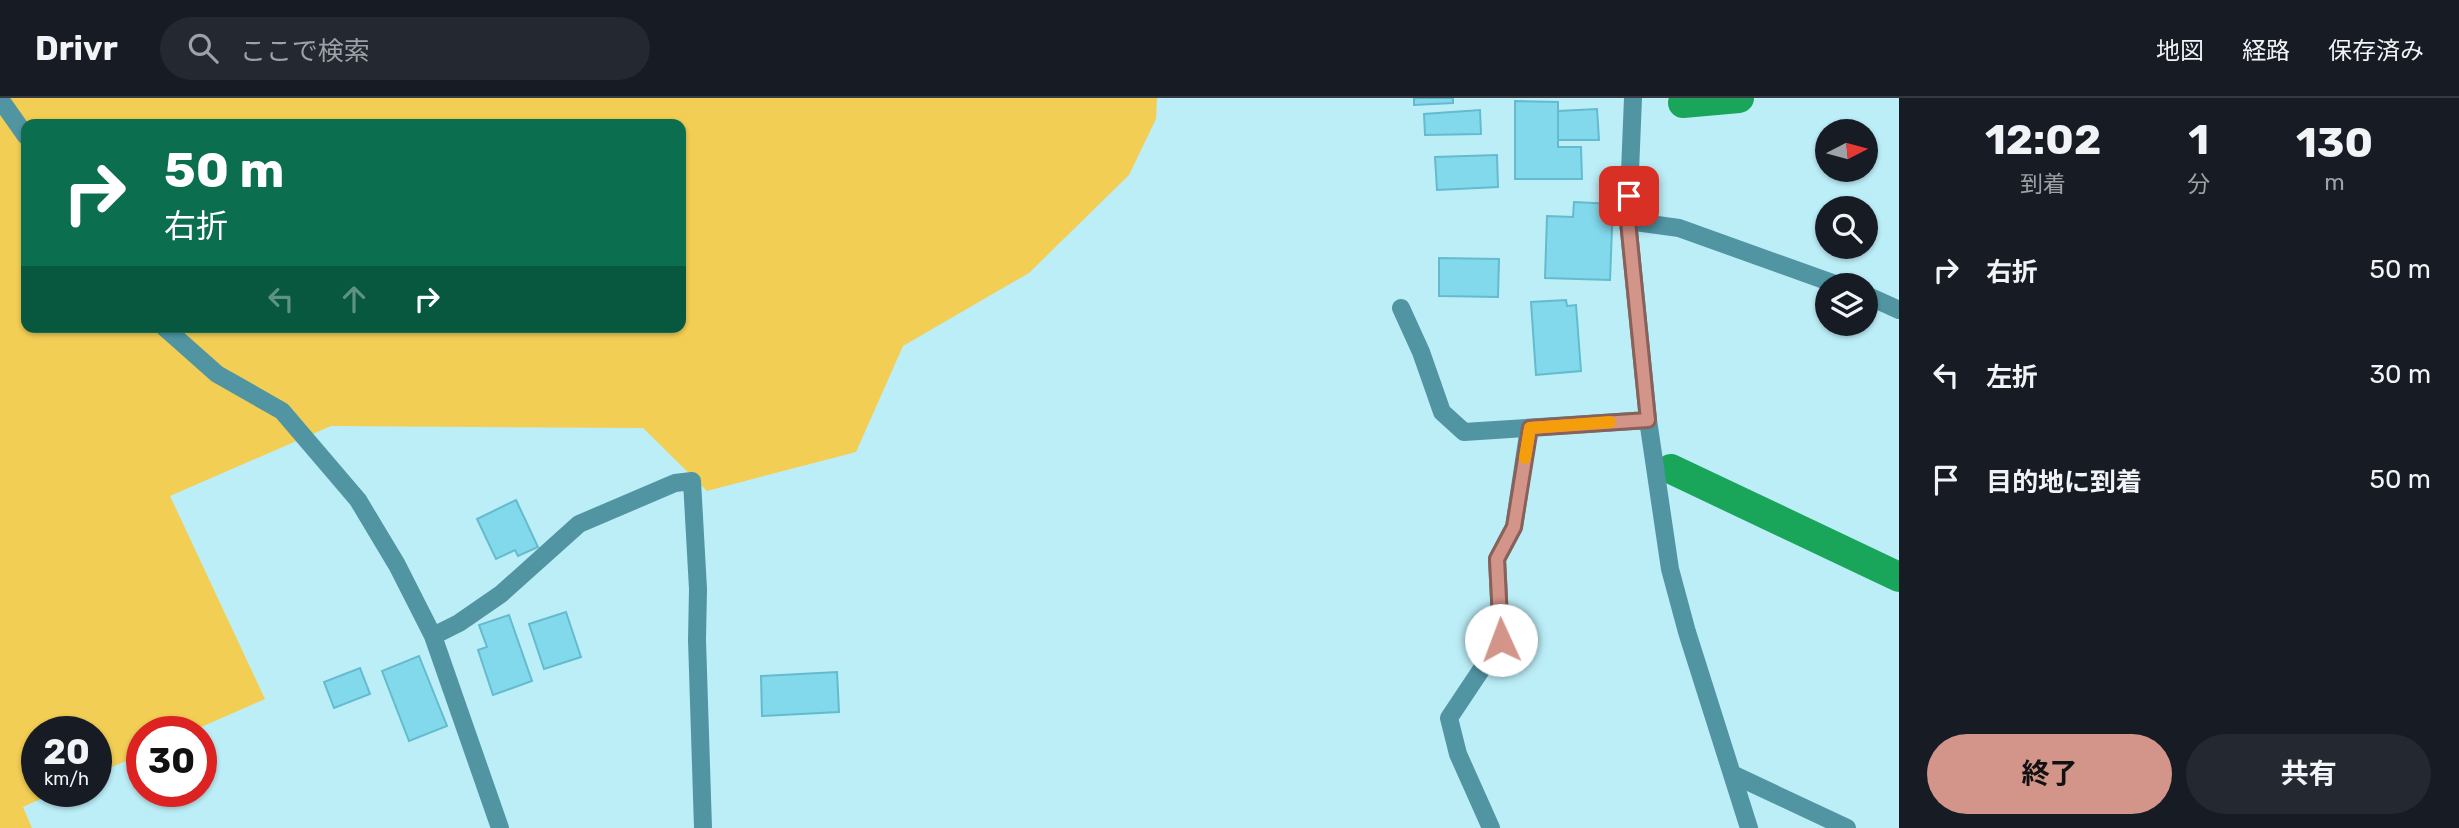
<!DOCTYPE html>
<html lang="ja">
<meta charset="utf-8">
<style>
body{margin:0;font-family:Rubik,"Noto Sans JP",sans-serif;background:#242831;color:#f1f3f6;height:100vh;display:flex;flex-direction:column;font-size:26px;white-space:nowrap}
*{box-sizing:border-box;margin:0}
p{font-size:23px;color:#9ea1a6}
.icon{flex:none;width:38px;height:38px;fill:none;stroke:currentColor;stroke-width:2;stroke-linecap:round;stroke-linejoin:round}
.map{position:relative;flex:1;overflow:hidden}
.details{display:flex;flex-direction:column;background:#171b24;width:560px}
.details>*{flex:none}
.hud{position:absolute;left:21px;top:21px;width:665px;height:214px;border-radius:14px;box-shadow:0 2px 5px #0004;background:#0b6e4f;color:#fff;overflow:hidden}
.needle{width:46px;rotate:84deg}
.buttons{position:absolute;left:1815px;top:21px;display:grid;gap:14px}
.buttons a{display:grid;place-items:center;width:63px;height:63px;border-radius:50%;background:#171b24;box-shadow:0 2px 5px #0004;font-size:35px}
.speed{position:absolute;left:21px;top:618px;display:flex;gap:14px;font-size:35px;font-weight:700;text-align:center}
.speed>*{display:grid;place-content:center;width:91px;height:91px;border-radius:50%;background:#171b24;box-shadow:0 2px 5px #0004;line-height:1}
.speed small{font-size:18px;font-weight:400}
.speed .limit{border:10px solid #d22;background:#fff;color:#111}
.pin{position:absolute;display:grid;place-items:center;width:60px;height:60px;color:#fff;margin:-30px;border-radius:14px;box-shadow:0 4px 10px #0006}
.me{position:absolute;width:77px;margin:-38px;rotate:358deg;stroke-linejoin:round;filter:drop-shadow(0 0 5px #0008)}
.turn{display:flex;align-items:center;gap:24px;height:147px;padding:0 28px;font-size:32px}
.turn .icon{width:91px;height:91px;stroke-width:2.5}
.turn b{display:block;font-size:49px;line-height:60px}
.lanes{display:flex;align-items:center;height:66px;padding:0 28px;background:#0003;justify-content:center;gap:35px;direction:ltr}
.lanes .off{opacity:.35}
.eta{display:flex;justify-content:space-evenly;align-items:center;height:119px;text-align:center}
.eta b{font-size:42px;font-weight:700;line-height:49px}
.cta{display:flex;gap:14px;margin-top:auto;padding:14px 28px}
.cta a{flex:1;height:80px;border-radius:42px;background:#d39589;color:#111;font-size:28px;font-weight:700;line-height:80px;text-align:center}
.cta a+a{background:#242831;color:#f1f3f6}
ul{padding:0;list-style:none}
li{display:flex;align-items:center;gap:21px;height:105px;padding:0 28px}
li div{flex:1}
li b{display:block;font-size:26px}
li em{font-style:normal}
header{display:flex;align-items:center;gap:42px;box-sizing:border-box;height:98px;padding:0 35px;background:#171b24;border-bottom:2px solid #363941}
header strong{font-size:33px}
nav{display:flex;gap:38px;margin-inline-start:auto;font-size:24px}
.search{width:490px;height:63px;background:#242831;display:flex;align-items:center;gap:18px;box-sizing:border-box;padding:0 24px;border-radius:38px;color:#9ea1a6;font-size:26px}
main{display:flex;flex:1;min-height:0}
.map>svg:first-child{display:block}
.green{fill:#f2ce54;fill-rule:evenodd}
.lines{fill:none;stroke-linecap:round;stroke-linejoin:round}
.canal{stroke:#1aa65a;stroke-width:30}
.building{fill:#83d9ec;stroke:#64bbcd;stroke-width:2}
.minor{stroke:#5195a3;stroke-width:18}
.route-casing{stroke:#896159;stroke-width:18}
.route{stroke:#d39589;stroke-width:12}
.slow{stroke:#f59e0b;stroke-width:12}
</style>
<header>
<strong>Drivr</strong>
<div class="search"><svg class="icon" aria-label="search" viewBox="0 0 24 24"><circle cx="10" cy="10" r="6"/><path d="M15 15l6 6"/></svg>ここで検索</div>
<nav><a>地図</a><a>経路</a><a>保存済み</a></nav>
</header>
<main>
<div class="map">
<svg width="1899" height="730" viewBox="0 0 1899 730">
<rect width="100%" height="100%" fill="#bceef8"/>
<path class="green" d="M0 0H1157L1156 21 1129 77 1029 175 903 248 856 354 707 393 643 330 331 328 170 398 265 601 192 633 142 634V656L96 676V634H37V693H58L23 709 32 730H0ZM26 26H681V229H26Z"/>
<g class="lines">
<path class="canal" d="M1683 5 1739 0
M1671 371 1899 479"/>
</g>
<path class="building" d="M1414 0H1453V5L1414 7Z
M1515 3 1558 4V49H1581L1582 81H1515Z
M1597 11 1599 42H1558V13Z
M1480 12 1481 36 1425 37 1424 16Z
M1497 57 1498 89 1437 92 1435 59Z
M1574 104 1613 106 1610 182 1545 180 1547 118 1573 119Z
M1439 160 1499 161 1498 199 1439 198Z
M1566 202 1567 208 1576 207 1581 273 1536 277 1531 204Z
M516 402 538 449 518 458 515 452 496 461 477 421Z
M566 514 581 559 544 571 529 526Z
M509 517 532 583 493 597 478 552 487 549 479 527Z
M419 558 447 628 409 643 382 573Z
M360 570 370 596 334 610 324 584Z
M837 574 839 614 762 618 761 578Z"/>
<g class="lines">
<path class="minor" d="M1633 0 1628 123 1648 322 1670 471 1687 534 1749 730
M0 1 26 38
M1628 123 1679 130 1838 187
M1866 197 1899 212
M1401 210 1421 254 1442 314 1464 334 1648 322
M164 229 217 276 282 313 358 402 397 467 433 538 500 730
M433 538 459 525 501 496 579 426 675 385 692 383 698 491 697 542 703 730
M1732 676 1847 730
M1491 730 1458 656 1449 620 1501 542 1497 461 1514 429 1529 330"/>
</g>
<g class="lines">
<g class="route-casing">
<path id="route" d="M1501 542 1497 461 1514 429 1530 330 1648 322 1628 123 1629 98"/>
</g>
<use href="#route" class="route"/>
<path class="slow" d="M1525 360 1530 330 1610 324"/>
</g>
</svg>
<div class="buttons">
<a><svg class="needle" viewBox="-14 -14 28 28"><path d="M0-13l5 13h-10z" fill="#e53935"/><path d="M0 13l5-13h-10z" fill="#9ea1a6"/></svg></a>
<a><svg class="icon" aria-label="search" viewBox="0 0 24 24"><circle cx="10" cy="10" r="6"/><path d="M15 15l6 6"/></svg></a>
<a><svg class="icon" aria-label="layers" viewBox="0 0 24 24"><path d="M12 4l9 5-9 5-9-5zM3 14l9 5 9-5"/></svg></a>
</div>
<div class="speed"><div>20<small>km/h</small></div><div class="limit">30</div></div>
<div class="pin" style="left:1629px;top:98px;background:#d93025"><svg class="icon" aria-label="arrive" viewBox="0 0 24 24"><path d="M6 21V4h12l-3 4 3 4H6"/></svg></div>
<svg class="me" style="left:1501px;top:542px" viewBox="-20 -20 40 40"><circle r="19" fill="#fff"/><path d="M0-13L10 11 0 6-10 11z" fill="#d39589"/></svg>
<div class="hud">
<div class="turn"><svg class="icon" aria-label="right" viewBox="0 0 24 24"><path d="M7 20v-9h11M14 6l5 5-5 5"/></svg><div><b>50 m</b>右折</div></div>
<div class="lanes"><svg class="icon off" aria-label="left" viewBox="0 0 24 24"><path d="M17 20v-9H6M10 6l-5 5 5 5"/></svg><svg class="icon off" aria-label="ahead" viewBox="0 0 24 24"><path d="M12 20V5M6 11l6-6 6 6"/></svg><svg class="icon" aria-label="right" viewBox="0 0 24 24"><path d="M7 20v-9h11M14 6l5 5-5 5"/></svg></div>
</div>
</div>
<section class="details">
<div class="eta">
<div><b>12:02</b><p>到着</p></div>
<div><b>1</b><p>分</p></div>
<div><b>130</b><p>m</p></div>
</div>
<ul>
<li><svg class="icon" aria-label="right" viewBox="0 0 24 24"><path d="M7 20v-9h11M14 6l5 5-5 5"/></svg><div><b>右折</b></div><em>50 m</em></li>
<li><svg class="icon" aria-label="left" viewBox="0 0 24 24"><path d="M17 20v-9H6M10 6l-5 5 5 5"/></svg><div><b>左折</b></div><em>30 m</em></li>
<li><svg class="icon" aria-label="arrive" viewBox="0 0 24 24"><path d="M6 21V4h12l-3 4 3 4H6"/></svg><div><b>目的地に到着</b></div><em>50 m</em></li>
</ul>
<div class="cta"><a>終了</a><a>共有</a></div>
</section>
</main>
